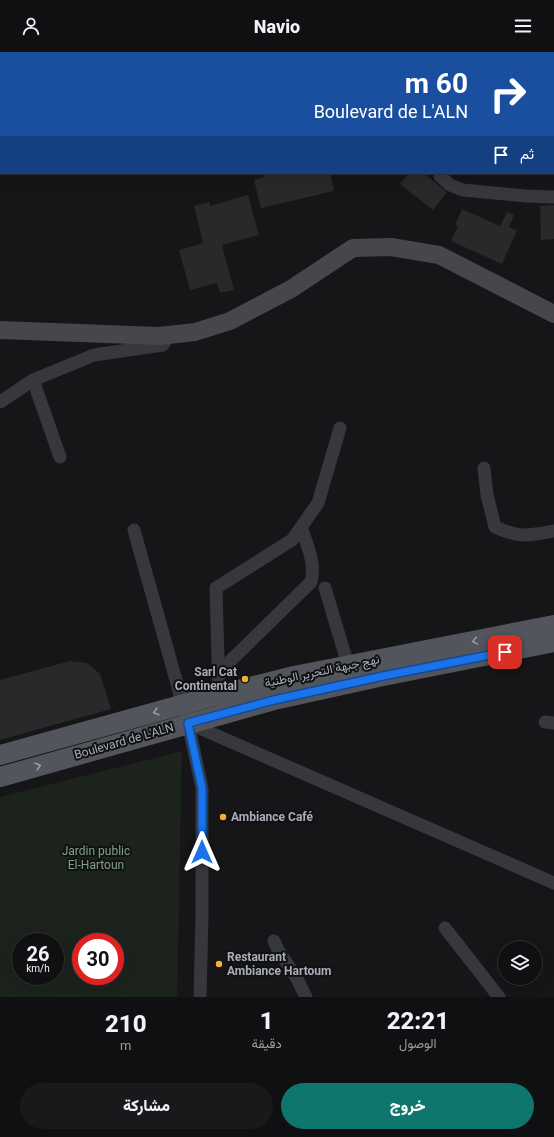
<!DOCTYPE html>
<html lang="ar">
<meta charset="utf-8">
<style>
body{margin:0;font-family:Roboto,Vazirmatn,sans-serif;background:#19191b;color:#f1f3f6;direction:rtl;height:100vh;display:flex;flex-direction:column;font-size:15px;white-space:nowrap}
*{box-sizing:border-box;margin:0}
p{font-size:13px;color:#9c9d9f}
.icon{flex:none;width:22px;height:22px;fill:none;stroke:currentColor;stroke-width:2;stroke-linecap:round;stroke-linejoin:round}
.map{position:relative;height:945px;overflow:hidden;direction:ltr}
.side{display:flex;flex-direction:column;background:#101012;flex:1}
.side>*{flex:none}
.banner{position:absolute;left:0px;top:0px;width:554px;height:122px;box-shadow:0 4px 16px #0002,0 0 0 1px #303032;direction:rtl;background:#1a4fa0;color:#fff;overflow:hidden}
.buttons{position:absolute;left:498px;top:889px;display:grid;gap:8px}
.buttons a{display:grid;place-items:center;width:44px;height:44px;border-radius:50%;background:#101012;box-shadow:0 4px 16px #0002,0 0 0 1px #303032;font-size:20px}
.speed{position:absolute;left:12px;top:881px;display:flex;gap:8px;font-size:20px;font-weight:700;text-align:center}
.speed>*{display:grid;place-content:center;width:52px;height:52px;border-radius:50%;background:#101012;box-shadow:0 4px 16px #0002,0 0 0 1px #303032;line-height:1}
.speed small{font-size:10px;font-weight:400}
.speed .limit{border:6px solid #d22;background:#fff;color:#111}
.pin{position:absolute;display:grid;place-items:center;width:34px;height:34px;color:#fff;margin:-17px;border-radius:8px;box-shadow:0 2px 6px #0006}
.me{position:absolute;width:44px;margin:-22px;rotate:0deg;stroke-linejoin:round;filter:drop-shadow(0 0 3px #0008)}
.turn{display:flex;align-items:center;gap:14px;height:84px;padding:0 20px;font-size:18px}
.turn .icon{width:52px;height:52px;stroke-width:2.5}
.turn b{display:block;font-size:28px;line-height:34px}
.then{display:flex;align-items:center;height:38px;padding:0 20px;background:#0003;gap:8px;font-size:15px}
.eta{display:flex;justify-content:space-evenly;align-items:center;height:68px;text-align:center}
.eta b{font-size:24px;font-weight:800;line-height:28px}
.button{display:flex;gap:8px;margin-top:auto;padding:8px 20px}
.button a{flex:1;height:46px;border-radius:24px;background:#0f766e;color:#fff;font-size:16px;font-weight:800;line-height:46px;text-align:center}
.button a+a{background:#19191b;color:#f1f3f6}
header{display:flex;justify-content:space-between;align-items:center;height:52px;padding:0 20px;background:#101012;font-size:18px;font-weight:800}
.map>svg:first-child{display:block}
.green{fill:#1c231d;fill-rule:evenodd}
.building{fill:#29292c}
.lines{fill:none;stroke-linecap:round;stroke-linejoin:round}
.lane{stroke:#37383d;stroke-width:6}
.street{stroke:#37383d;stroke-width:13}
.secondary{stroke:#45474d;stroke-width:18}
.primary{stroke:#53555c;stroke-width:20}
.oneway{stroke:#979ba6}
.route-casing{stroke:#114b97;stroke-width:10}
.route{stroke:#1a73e8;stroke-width:7}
.poi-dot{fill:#f2b134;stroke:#111113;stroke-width:1.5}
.labels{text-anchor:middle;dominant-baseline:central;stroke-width:4;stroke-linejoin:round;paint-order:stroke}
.street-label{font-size:12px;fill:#a8adb8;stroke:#111113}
.poi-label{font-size:12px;font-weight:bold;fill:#a8adb8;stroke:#111113;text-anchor:start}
.park-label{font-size:12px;fill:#7fa381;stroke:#111113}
</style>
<header><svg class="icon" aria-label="menu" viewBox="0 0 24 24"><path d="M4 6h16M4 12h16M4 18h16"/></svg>Navio<svg class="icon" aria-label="person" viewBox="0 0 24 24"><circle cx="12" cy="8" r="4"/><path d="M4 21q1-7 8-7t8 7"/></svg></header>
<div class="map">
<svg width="554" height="945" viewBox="0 0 554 945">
<rect width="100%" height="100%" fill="#161618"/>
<path class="green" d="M182 699 177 945H0V745ZM21 890H55V924H21ZM81 890H115V924H81Z"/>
<path class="building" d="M263 121H282L283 123 289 121H330L334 139 261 156 254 128 264 125Z
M409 121H423L447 140 433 158 400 132Z
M248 143 259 183 222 193 234 238 220 241 217 231 190 238 179 198 203 191 194 154 209 150 210 154Z
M554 153V187L541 188 540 154Z
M462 157 500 174 507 160 514 163 509 175 517 178 502 212 451 189 458 174 455 173Z
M70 609 87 611 100 622 111 657 0 688V628Z"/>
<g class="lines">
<path class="lane" d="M0 4 1 5
M0 49H1"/>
<path class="street" d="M78 1V0
M358 1H378
M399 1 400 0
M440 121V124L450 133 463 138 527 144 554 145
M33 328 60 405
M0 350 33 328 94 303 163 293 169 283
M484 416 487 443 495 475C520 486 528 484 554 479
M134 478 188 671 554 831
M325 536 348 613
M219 620 311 530C316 511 307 493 301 475
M219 642 216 536 292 488 318 451 340 376
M545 670 554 671
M188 671 202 736V864L200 945
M445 876 499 945
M274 889 278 898 296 925 306 945"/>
<path class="secondary" d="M0 278 159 284 195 280 230 269 291 237 353 196 391 195 439 203 554 262"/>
<path class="primary" d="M0 703 210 645 294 624 554 573
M0 725 274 648 383 624 554 590"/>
</g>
<defs><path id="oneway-chevron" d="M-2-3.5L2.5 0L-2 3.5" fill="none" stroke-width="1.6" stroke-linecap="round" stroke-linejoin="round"/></defs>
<g class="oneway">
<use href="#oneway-chevron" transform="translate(475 589) rotate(170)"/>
<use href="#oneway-chevron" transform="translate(156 660) rotate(164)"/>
<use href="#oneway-chevron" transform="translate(38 714) rotate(-16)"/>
</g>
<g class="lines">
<g class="route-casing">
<path id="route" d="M202 800V736L188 671 274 648 383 624 505 600"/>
</g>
<use href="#route" class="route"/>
</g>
<g class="poi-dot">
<circle cx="245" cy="627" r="4"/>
<circle cx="223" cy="765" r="4"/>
<circle cx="219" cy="912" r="4"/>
</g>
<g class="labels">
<g class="street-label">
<text transform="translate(322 619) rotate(-12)">نهج جبهة التحرير الوطنية</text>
<text transform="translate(124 689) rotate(-16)">Boulevard de L'ALN</text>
</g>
<g class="poi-label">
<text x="237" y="620" text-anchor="end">Sarl Cat<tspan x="237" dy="14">Continental</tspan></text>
<text x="231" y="765">Ambiance Café</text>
<text x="227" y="905">Restaurant<tspan x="227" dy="14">Ambiance Hartoum</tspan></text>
</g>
<g class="park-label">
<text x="96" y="799">Jardin public<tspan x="96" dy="14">El-Hartoun</tspan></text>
</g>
</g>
</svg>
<div class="buttons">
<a><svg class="icon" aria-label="layers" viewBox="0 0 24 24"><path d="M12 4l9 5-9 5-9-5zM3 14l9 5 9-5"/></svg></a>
</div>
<div class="speed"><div>26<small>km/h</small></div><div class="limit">30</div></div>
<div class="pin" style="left:505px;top:600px;background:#d93025"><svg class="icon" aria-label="arrive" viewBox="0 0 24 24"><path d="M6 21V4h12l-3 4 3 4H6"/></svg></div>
<svg class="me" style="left:202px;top:800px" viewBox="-20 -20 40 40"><path d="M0-17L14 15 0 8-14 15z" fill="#1a73e8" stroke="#fff" stroke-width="4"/></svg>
<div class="banner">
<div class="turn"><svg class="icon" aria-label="right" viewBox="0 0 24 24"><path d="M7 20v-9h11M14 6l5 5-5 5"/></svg><div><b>60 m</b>Boulevard de L'ALN</div></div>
<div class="then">ثم<svg class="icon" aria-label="arrive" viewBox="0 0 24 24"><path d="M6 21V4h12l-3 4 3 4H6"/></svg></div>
</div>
</div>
<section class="side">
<div class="eta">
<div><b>22:21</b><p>الوصول</p></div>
<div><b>1</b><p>دقيقة</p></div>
<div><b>210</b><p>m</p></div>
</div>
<div class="button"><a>خروج</a><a>مشاركة</a></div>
</section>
